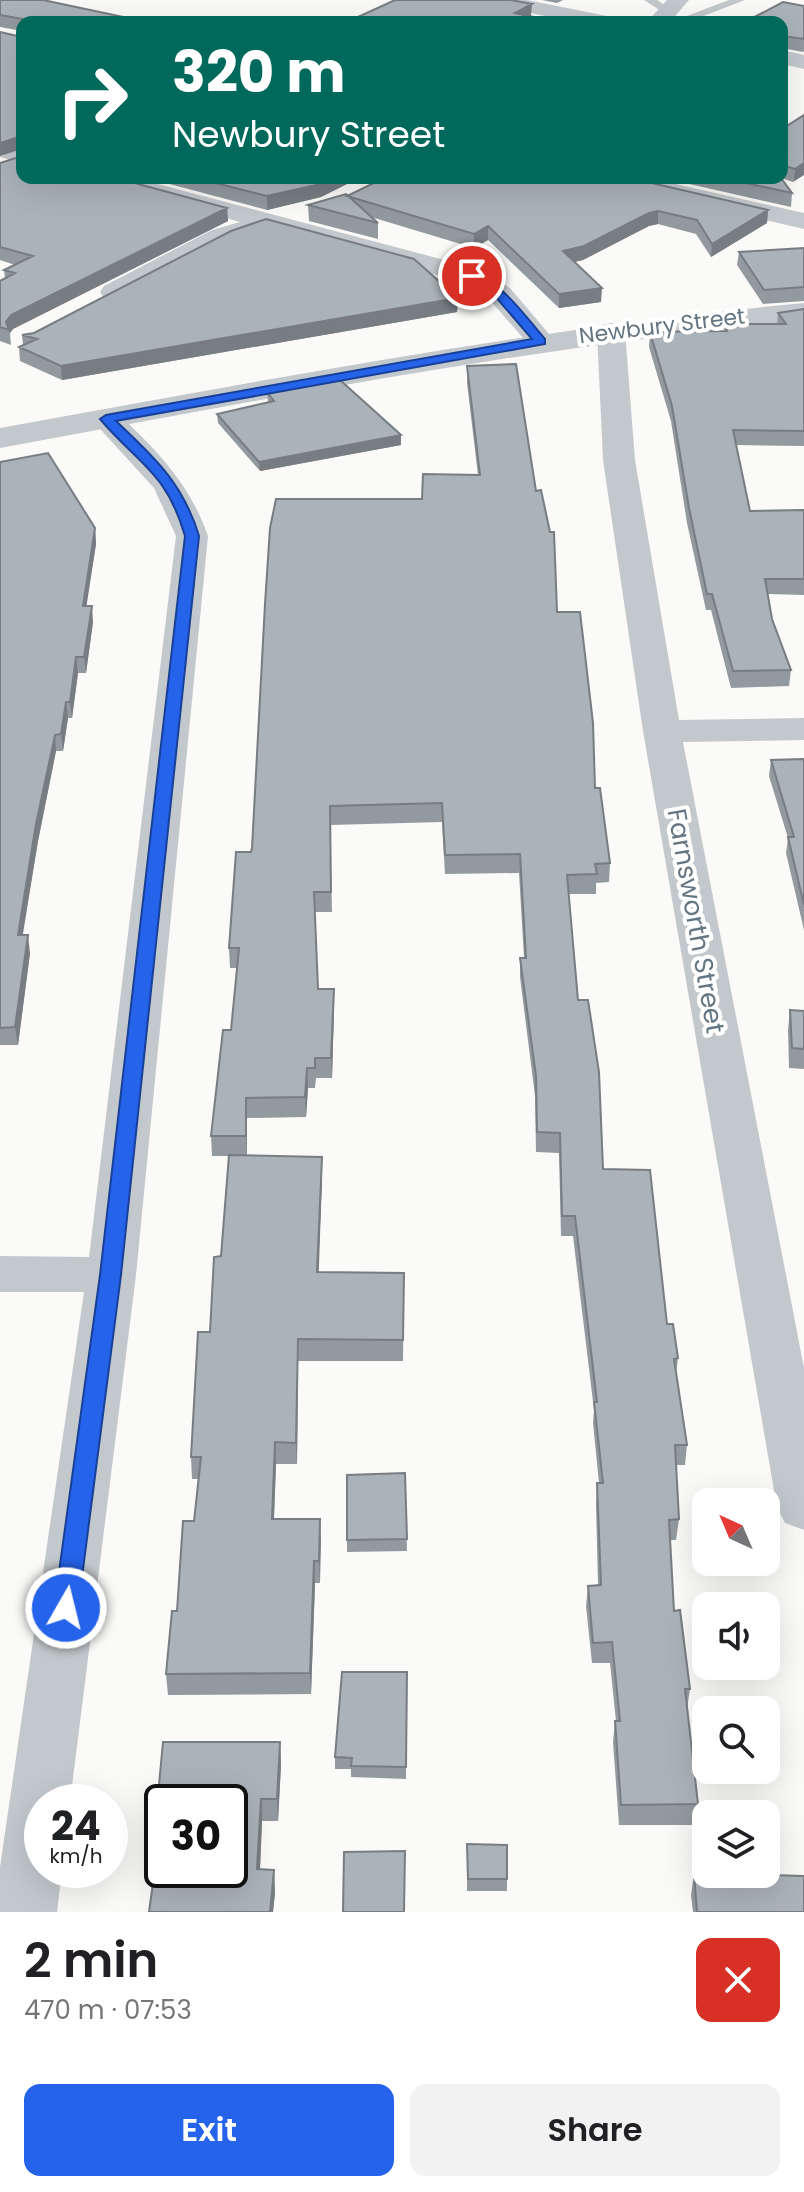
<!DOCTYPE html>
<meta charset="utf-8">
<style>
body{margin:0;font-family:Poppins,sans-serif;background:#f2f2f2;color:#202124;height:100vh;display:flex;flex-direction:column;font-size:30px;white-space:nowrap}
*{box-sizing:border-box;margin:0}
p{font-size:26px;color:#757577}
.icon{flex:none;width:44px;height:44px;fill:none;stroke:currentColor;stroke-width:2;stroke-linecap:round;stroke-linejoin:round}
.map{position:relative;height:1912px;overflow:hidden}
.panel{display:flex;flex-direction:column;background:#fff;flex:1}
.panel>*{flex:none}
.banner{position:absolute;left:16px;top:16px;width:772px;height:168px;border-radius:16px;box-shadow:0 8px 32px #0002;background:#00695c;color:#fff;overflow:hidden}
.needle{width:52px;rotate:316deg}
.controls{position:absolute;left:692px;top:1488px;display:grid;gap:16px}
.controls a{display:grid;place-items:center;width:88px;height:88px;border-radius:16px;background:#fff;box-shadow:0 8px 32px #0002;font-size:40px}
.speed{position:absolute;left:24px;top:1784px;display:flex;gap:16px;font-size:40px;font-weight:700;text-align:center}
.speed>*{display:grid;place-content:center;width:104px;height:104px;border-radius:50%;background:#fff;box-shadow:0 8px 32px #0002;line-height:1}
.speed small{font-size:20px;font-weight:400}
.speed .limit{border:4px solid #111;border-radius:12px;background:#fff;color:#111}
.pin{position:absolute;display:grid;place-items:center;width:68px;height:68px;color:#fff;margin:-34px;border:4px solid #fff;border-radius:50%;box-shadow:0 2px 8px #0007}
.me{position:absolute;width:88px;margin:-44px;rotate:8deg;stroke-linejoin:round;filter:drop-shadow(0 0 6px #0008)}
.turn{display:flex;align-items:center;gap:28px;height:168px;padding:0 24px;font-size:36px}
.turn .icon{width:104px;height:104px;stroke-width:2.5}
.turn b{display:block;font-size:56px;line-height:68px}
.round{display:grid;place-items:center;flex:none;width:84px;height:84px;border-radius:16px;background:#f2f2f2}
.head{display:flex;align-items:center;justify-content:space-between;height:136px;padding:0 24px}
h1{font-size:48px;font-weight:600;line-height:60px}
.primary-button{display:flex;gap:16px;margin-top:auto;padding:16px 24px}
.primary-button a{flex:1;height:92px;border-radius:16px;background:#2563eb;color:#fff;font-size:32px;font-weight:600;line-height:92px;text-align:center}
.primary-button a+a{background:#f2f2f2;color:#202124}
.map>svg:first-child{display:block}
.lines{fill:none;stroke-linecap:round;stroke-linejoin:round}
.service{fill:#c3c8cc;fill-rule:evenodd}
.minor{fill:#c3c8cc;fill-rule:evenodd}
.tertiary{fill:#c3c8cc;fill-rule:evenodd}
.wall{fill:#929a9f}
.shaded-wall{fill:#777d82}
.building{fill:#aab3b9;stroke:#777d82;stroke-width:2}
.route{fill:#2563eb;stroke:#184099;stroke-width:2}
.labels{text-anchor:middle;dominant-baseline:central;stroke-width:8;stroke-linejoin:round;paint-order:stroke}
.far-street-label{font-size:22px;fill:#657683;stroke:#fff}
.street-label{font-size:26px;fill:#657683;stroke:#fff}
</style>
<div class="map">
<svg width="804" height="1912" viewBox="0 0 804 1912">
<rect width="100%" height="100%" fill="#fafaf8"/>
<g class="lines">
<path class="service" d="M644 0H657L674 11 664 13Z
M729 0H745L688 22H671Z"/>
<path class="minor" d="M486 0H527L612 17 615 22H573L489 4Z
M667 0H689L670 22H647Z
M782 50 804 55V69L782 64Z
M0 143 22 149V163L0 157Z
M95 178H135L482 270 510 288 555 341 551 347 541 350 531 347 490 300 462 282 268 229 230 242 124 298H104L100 292 104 286 212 230 240 222 98 183Z
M604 178H649L804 213V229L607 183Z
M611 323 621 325 625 331 635 460 679 720 804 718V740L683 742 804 1368V1530L785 1523 777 1508 643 731 603 460 597 331 601 325Z
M106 410 117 413C156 449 190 484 208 536L136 1275 70 1802H42V1870H62L57 1912H0V1867L84 1292H0V1256L89 1257 176 536 154 488 91 419 95 413Z"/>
<path class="tertiary" d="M804 303V321C533 346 267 399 0 448V428C267 380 533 328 804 303Z"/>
</g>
<path class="wall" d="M0 0 147 22H22V31L0 27Z
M542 0H563L557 3Z
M804 6V51L803 52 782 48V22Z
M804 115 793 182 781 178 792 193 791 207 663 178H782V129Z
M0 163 227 208 228 221 13 329 10 333 11 345 0 341V281L5 278 4 270 15 265 0 260Z
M147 178H359L321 197 267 210Z
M348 196 768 210 767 223 711 257 696 234 658 224 649 226 583 260 574 262 601 302 559 308 488 240 474 248 371 217 378 223V239L309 221 308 205Z
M804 248V301L763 304 737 265 739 252Z
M458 298 457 312 62 380 20 361 19 347 23 345 22 335Z
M804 309V446L736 445 750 511 804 510V595L768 594 772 619 791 670 789 686 731 688 711 610H706L687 523 671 421 649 347 650 332 724 331 725 324H777L778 313Z
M467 366 536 491 557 612 595 788 610 863 609 882 596 883V894H569L578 1000 603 1169 667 1324 678 1358 676 1374 687 1445 685 1465H676L679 1519 676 1540H670L674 1611 690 1689 687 1709 698 1804 695 1825H619L613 1742 615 1721H616L610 1663H592L586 1606 588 1586 598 1585 596 1504 597 1483H599L593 1423 594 1410 573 1236H561L559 1153 536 1152 535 1096 520 977V958H524L519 873 445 874 442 822 330 825 332 912H315L318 989 334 1009 332 1078H316L315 1088H308L306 1117 247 1118V1156L322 1178 318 1272 404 1273 403 1361H298L297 1464H276L274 1519H320V1583H315L311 1694 168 1695 166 1674 194 1521 199 1479H192L191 1457 221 1256 229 1156H212L211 1136 231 1030 237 968H230L229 948 251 852 422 499 478 475 467 383Z
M267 392 401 445 260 471 218 423 217 414 268 402Z
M0 462 95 528 96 544 86 606 93 622 86 673H78L72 718H68L63 751H56L38 841 22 935 30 953 18 1045H0Z
M804 759V930L786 853 788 838 769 776 771 760Z
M790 1010 804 1011V1069L789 1068 788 1030Z
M405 1473 407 1551 347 1552V1475Z
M407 1672 406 1779 351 1777V1769H335V1757Z
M163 1742H280L281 1765 278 1821H262L260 1869 274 1870 275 1892 273 1912H149L153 1883 208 1886 210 1870H230V1802H162V1839H158L156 1817Z
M467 1856 507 1879V1891H467Z
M694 1873 804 1912H693L691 1895Z"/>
<path class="shaded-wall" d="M532 4 531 16 515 13Z
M22 136V149L0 156V143Z
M804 163V175L793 182 795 169Z
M332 178H359L321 197 267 210V196Z
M227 208 228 221 13 329 10 333 6 322 11 315Z
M768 210 767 223 711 257 712 244Z
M658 211V224L649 226 583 260 562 265 563 251 649 213Z
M488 226V240L474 248V234Z
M602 288 601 302 559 308V294Z
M458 298 457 312 62 380 61 366Z
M401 435V445L260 471 259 462Z
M95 528 96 544 84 622 83 606Z
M92 606 93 622 86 673 84 657Z
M76 657 78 673 72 718 70 702Z
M66 702 68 718 63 751 61 734Z
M55 735 56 751 38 841 20 952 18 935 36 824Z
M28 935 30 953 18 1045 15 1027Z
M334 989V1009L332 1078 331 1058Z
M307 1068 308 1088 306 1117 305 1097Z
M246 1098 247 1118V1156L246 1136Z
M322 1157V1178L318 1294 317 1272Z
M298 1339V1361L297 1464 296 1443Z
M275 1442 276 1464 273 1541 272 1519Z
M320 1519 321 1540 320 1583 319 1561Z
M314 1561 315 1583 311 1694 310 1673Z
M280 1742 281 1765 278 1821 277 1799Z
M261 1799 262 1821 259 1891 257 1869Z
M274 1870 275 1892 273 1912H270Z"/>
<path class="building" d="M0 0H43L147 22H23V19L0 15Z
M395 0H511L532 4 515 13 557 22H347Z
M783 2 804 6V39L782 36V22H745Z
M0 32 22 37V136L0 143Z
M804 115V163L795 169 782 165V129Z
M22 156V178H116L227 208 11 315 6 322 9 330 0 327V281L15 273 4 270 33 256 0 247V163Z
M196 178H332L321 184 267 196Z
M384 178H630L768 210 712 244 697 220 658 211 649 213 584 246 563 251 602 288 559 294 488 226 474 234 347 196Z
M723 178H781L792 193Z
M346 194 378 223 308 205Z
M266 219 414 259 458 298 61 366 19 347 37 339 22 335 34 333 231 231Z
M804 248V287L764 290 739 252Z
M804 309V431L733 430 750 511 804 510V579H765L772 619 791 670 733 671 712 594H707L689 508 672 406 650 332 727 331 725 324H786L778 313Z
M516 364 536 491 541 490 550 532H554L557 612H580L593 723 595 788H600L610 863 595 864 597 874 567 875 578 1000H588L599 1072 603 1169 650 1170 667 1324H673L678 1358 674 1359 687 1445H675L679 1519 669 1520 674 1611 680 1610 690 1689H685L698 1804 621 1805 615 1721H620L612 1642 593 1643 588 1586 601 1585 597 1483H603L594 1402H597L575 1216H562L560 1133 537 1132 536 1076 520 958H526L520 854 445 855 442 803 330 806 331 892H314L318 989H334L331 1058H315V1068H307L305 1097 246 1098V1136H211L223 1030H231L239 948H229L236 852H251L252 848 265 604 270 528 276 499H422L423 474 480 475 467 366Z
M340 380 401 435 259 462 217 414 274 401 267 392Z
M48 453 95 528 83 606H92L84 657H76L70 702H66L61 734 55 735 36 824 18 935H28L15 1027 0 1028V462Z
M804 759V905L788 837H794L771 760Z
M790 1010 804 1011V1049L792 1048Z
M229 1155 322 1157 317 1272 404 1273 403 1340 298 1339 296 1443 275 1442 272 1519H320L319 1561H314L310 1673 166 1674 172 1611H177L183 1521H194L201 1457H191L198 1332H210L214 1257 221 1256Z
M405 1473 407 1539 347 1540V1475Z
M342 1672H407L406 1767 351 1766 352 1758 335 1757Z
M163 1742H280L277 1799H261L257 1869 274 1870 270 1912H149L153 1883 208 1886 210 1870H230V1802H162V1817H156Z
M467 1844 507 1845V1879H468Z
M405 1851 404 1912H343L344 1852Z
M694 1873 804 1876V1912H697Z"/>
<path class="route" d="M468 274C495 272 528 320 545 339V344L116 421C155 458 183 483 199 536L121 1275 78 1608 75 1616 66 1619 57 1616 54 1608 100 1275 185 536C166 471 139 465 100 419L106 415 532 339 495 296 468 279Z"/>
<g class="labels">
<g class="far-street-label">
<text transform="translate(662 326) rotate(-7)">Newbury Street</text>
</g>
<g class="street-label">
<text transform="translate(696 921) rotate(80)">Farnsworth Street</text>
</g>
</g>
</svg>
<div class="controls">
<a><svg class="needle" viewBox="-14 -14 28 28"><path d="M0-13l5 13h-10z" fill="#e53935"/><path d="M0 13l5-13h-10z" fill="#757577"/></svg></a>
<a><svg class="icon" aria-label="sound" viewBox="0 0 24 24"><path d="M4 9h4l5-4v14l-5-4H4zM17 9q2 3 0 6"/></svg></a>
<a><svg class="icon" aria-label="search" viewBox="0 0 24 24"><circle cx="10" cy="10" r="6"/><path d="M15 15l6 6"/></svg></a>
<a><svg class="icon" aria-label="layers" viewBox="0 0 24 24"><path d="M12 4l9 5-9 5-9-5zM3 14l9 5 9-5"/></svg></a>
</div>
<div class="speed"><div>24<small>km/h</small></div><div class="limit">30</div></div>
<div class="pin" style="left:472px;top:276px;background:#d93025"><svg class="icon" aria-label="arrive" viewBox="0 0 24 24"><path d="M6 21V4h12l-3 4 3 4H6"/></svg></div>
<svg class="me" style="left:66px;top:1608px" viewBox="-20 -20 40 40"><circle r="17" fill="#2563eb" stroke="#fff" stroke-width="3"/><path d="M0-11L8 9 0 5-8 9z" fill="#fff"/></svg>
<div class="banner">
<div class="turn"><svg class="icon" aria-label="right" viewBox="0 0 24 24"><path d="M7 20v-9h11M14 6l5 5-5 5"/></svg><div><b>320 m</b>Newbury Street</div></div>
</div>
</div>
<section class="panel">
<div class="head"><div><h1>2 min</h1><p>470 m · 07:53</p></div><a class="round" style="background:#d93025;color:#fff"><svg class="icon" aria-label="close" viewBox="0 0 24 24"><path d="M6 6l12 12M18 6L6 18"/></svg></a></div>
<div class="primary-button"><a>Exit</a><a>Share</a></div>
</section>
